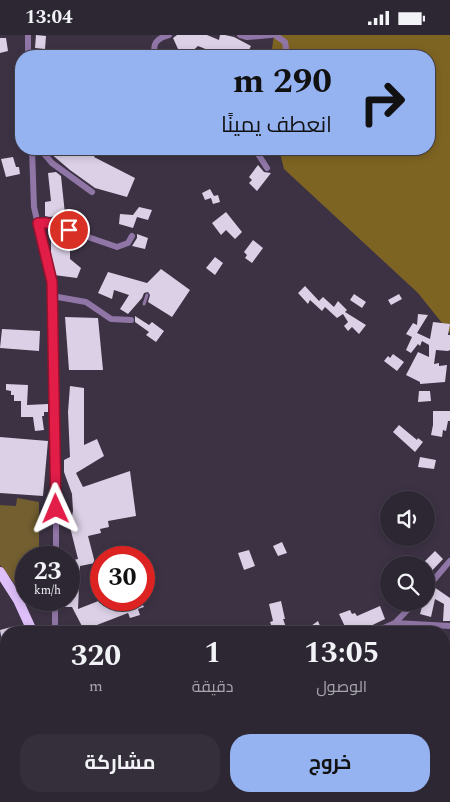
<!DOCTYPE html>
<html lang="ar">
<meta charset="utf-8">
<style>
body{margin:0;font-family:Spectral,Cairo,serif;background:#352e3b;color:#f1f3f6;direction:rtl;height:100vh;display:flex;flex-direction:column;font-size:19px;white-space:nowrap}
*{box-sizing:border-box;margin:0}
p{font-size:16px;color:#a7a5ac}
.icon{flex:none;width:28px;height:28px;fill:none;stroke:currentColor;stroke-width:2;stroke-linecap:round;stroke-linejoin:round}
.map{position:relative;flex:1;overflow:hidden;direction:ltr}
.panel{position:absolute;left:0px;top:591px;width:450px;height:176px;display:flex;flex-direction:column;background:#2d2633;border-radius:20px 20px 0 0;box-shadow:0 2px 8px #0003,0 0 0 1px #48434e;direction:rtl}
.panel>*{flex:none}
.top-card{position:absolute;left:15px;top:15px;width:420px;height:105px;border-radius:20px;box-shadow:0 2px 8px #0003,0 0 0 1px #48434e;direction:rtl;background:#95b2f1;color:#111;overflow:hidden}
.controls{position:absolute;left:380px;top:456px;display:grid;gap:10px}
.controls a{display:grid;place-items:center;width:55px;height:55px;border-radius:50%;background:#2d2633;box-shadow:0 2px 8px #0003,0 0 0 1px #48434e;font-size:25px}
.speed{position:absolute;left:15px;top:511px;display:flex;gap:10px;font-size:25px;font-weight:700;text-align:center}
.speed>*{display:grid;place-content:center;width:65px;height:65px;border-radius:50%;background:#2d2633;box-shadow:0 2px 8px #0003,0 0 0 1px #48434e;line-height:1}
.speed small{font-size:12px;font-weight:400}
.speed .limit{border:8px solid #d22;background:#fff;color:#111}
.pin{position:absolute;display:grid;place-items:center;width:42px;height:42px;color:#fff;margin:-21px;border:2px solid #fff;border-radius:50%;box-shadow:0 1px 5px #0007}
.me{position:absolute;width:55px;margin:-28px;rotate:359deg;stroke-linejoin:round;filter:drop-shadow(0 0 4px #0008)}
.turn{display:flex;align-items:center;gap:18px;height:105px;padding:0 20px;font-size:22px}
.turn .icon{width:65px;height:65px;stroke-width:2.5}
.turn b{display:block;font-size:35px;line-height:42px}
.eta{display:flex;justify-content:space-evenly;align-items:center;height:85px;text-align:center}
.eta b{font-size:30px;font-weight:700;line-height:35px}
.cta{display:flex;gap:10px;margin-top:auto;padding:10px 20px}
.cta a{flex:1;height:58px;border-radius:20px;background:#95b2f1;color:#111;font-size:20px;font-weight:700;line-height:58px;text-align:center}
.cta a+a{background:#352e3b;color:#f1f3f6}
.status{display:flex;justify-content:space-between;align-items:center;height:35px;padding:0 25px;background:#2d2633;direction:ltr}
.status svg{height:14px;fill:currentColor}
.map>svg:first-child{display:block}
.green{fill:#735f30}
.forest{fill:#7e6423}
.building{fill:#dbd0e6}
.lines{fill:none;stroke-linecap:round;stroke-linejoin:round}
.service{stroke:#9076a6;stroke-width:3}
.minor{stroke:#9076a6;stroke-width:6}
.primary{stroke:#debff9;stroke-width:10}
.route-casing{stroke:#92132f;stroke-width:12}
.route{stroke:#e11d48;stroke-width:9}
</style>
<div class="status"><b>13:04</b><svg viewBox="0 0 49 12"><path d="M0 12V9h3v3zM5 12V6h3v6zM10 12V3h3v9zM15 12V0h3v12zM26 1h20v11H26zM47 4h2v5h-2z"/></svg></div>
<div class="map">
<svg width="450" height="767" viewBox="0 0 450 767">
<rect width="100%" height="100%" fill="#3c3244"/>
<path class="green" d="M17 463 39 467V522H26V563L0 530V470L16 471Z"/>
<path class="forest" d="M274 0H450V298L418 258 284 134 279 114H429V21H271Z"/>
<path class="building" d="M36 0 46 1 45 14 35 13Z
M177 0H207L219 5 220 0H225L234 2 251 11 246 21H241L227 14 226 19 214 15 213 17 198 11 187 21H172L178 14 173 3Z
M0 3H6L8 16 0 18Z
M66 114H99L94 122 135 143 127 162 95 153 70 135 50 118Z
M13 122 16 132H19L20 139 6 142 1 124Z
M258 130 264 137 271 138 257 156 249 148 252 145 249 142Z
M56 137 61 141 65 179 50 182 45 181V167L51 166 48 138Z
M210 154 214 161 218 160 220 167 213 169 211 163 205 165 202 158Z
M139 172 152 175 148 185 137 182 133 193 119 189 120 179 133 180Z
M226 177 242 197 235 204 226 195 221 200 212 188Z
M51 196 70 201V224L81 233 77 243 54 240 51 226Z
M137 199 148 203 145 214 132 211 137 203Z
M253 205 263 213 252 228 245 223 247 220 244 217Z
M215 222 223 228 215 240 206 233Z
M161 234 190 255 172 282 148 267 150 260 148 257 144 258 142 263 128 279 120 274 129 260 114 255 112 264 98 258 108 237 147 248Z
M305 251 319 266 323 262 334 272 338 266 347 275 345 277 366 290 359 299 352 292 348 296 344 291 348 287 343 279 337 283 325 272 322 276 310 265 308 269 298 258Z
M354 259 366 267 362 273 350 265Z
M399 259 402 264 391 270 388 265Z
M418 279 428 280 417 298 430 304 433 287 450 289 448 300H450V315L448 316 436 315 434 329 439 328V331L447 330 445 347 420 349V347L406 340 418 317 429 322V310L422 306 420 311 418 309 411 318 406 315 412 302 406 299 413 288 417 290Z
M135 281 149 290 152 287 164 296 156 307 146 300 149 297 135 287Z
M65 282 98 283 103 335H69Z
M2 294 40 296 39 316 0 313Z
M393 319 404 327 397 336 384 326 388 321 390 323Z
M6 349 28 350 27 370 48 369V377H44V381H42L44 395 35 396 33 382H21V366H14V360H11V356L6 355Z
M70 351 84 353V410L97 404 104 421 76 438 83 452 130 436 136 481 108 486 109 492 100 494 101 498 88 501 95 528 80 531 78 574 101 565H140L144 572 138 574 140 580 130 583 128 578 84 595 72 572H60L61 565H69V526L78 524 70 492 73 476 72 459 64 437V425L70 422 68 377Z
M419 356H430L431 366 418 367Z
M433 376H450V386H448L446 396 443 395 442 402 431 400 433 390Z
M399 390 417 405 418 403 423 407 415 417 393 397Z
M0 402 48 406 43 461 0 458Z
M420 422 436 425 434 434 418 432Z
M282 507 287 518 278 521 273 511Z
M249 515 255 531 244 535 238 518Z
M435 516 443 524 426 542 425 526Z
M434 552 450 563V586H443L444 569 435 564 431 582 420 579 423 568H426V561Z
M281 566 285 584H283L287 595 274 598 270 587 273 586 269 569Z
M380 571 385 584 356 598H348L339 579 350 575 352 579 355 578 357 581Z
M318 586 323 598H301Z
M15 591 17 598H6V616L4 617 0 595Z
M243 591 244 598H222L221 594Z
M0 645H6V692L0 691Z
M444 665H450V680H444Z
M444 690H450V709H444Z
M3 744H6V761H26L25 767H0Z
M114 761H140L141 767H126Z
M219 761H245L246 767H221Z"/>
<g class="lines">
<path class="service" d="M144 269 147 260"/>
<path class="minor" d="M28 0V21
M240 0 247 2 271 0
M275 0 285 7 287 21
M156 21C151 9 157 3 169 0
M32 114 34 172 51 247 56 474V522
M40 114 52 128 92 157
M258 114V119L267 133
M38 188 56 191 117 212 128 208 132 201
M52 261 86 267 111 284 131 285
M426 554 450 526
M395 588 450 591
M55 598V565
M372 598 395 588 414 568
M340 767 343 761
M406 767 409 761"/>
<path class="primary" d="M0 537 18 565 33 598
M43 767 44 761"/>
</g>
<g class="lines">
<g class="route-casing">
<path id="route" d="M56 474 52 247 38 188H47L69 195"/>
</g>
<use href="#route" class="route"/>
</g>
</svg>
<div class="controls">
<a><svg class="icon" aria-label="sound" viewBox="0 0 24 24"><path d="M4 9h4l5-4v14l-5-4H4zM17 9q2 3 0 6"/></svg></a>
<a><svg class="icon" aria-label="search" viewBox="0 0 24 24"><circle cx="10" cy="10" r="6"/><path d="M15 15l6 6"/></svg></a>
</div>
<div class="speed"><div>23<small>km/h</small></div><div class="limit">30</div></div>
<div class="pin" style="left:69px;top:195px;background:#d93025"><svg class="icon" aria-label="arrive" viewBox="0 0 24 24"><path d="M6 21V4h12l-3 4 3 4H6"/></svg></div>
<svg class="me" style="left:56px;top:474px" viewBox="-20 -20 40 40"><path d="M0-17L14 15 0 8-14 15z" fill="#e11d48" stroke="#fff" stroke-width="4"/></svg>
<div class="top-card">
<div class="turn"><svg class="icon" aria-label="right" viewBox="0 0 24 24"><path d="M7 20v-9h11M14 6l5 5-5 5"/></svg><div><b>290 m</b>انعطف يمينًا</div></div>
</div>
<section class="panel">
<div class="eta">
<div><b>13:05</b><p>الوصول</p></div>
<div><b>1</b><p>دقيقة</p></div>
<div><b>320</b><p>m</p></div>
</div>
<div class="cta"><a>خروج</a><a>مشاركة</a></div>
</section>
</div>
